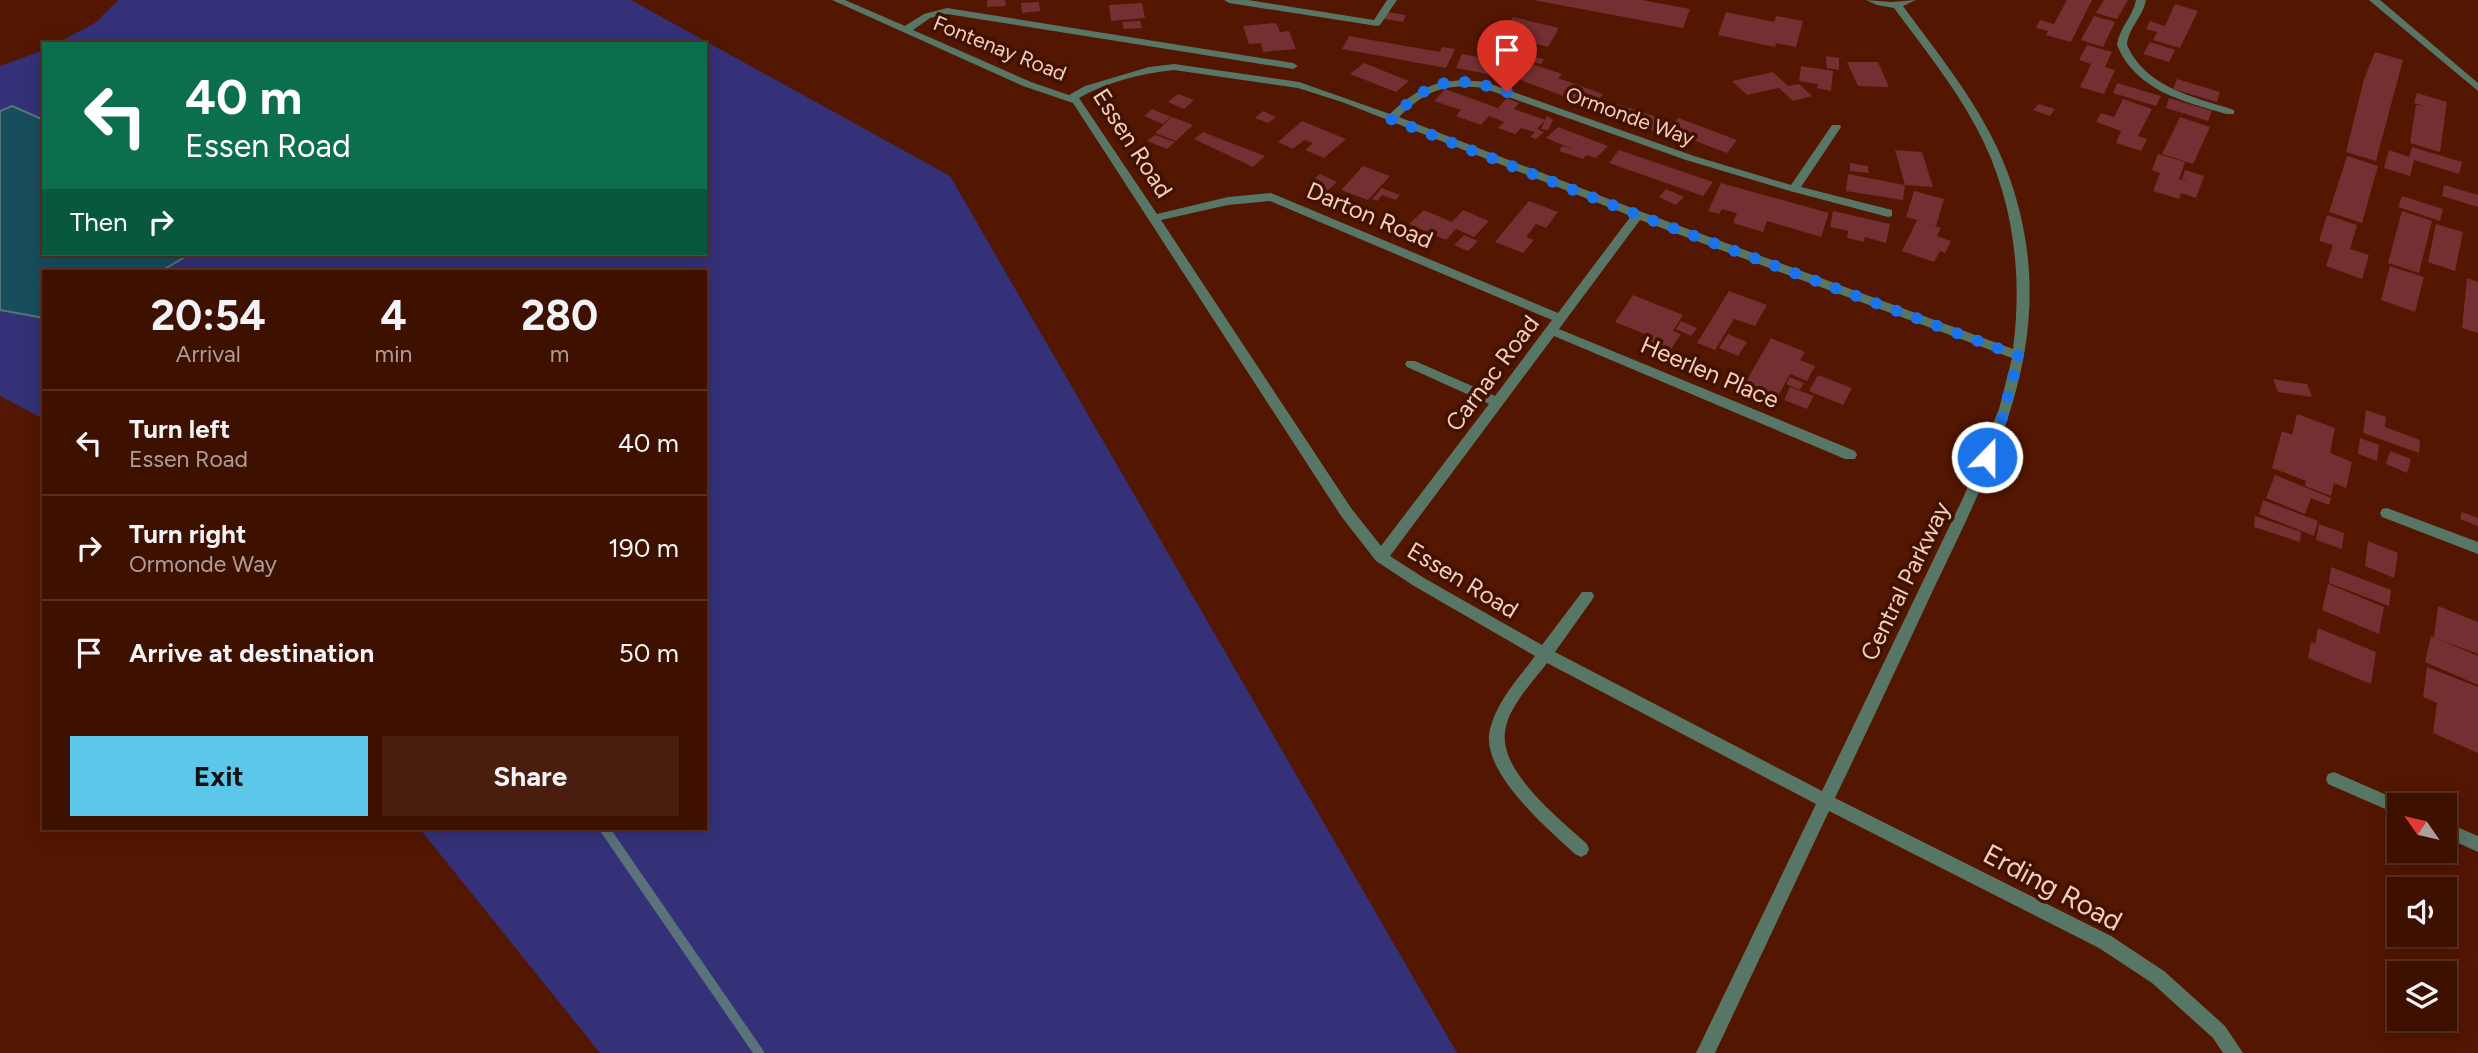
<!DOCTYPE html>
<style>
body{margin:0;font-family:Figtree,sans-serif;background:#491e0f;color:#f1f3f6;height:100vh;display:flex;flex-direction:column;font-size:26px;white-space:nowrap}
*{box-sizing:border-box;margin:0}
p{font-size:23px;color:#ad9d99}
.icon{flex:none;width:38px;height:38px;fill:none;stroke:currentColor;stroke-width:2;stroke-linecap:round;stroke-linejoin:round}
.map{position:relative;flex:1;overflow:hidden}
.side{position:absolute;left:42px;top:270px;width:665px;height:560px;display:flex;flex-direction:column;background:#3e1000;border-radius:0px;box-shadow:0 4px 18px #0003,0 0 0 2px #573022}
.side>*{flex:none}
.top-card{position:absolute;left:42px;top:42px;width:665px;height:214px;border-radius:0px;box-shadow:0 4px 18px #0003,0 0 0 2px #573022;background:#0b6e4f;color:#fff;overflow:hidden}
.needle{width:46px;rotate:304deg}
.buttons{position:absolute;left:2387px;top:793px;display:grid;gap:14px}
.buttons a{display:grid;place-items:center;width:70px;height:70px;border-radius:0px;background:#3e1000;box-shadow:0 4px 18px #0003,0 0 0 2px #573022;font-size:35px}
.pin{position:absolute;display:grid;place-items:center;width:60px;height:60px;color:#fff;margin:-72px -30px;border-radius:50% 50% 50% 0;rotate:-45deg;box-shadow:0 0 7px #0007}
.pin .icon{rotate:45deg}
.me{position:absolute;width:77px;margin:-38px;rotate:22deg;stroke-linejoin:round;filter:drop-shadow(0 0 5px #0008)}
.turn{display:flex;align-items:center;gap:24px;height:147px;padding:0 28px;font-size:32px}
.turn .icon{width:91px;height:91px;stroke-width:2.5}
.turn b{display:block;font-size:49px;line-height:60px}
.then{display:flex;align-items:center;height:66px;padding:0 28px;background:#0003;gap:14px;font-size:26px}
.eta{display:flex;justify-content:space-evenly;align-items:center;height:119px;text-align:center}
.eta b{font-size:42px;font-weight:700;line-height:49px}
.primary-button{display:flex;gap:14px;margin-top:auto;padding:14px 28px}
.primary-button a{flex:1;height:80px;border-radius:0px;background:#5cc7e8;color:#111;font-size:28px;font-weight:700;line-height:80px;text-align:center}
.primary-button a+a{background:#491e0f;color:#f1f3f6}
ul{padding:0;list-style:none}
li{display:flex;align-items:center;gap:21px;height:105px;padding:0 28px;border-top:2px solid #573022}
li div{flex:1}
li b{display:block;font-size:26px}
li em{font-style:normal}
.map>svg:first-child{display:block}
.green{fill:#343178}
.water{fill:#184d5c;stroke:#5a737a;stroke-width:2}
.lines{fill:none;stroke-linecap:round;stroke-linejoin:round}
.stream{stroke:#5a737a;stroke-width:10}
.building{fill:#732f31}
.street{fill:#577665;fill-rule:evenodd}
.route{stroke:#1a73e8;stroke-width:12;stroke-dasharray:0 21.6}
.labels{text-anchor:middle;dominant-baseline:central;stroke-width:7;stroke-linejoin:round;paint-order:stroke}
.far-street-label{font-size:21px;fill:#f4cdbf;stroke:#411201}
.street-label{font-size:24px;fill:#f4cdbf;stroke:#411201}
.near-street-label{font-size:28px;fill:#f4cdbf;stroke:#411201}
</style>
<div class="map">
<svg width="2478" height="1053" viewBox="0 0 2478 1053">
<rect width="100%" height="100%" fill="#531600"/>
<path class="green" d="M118 0H631L950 176 1457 1053H600L419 828H705V271H44V419L0 396V66L44 50V254H705V44H55L95 23Z"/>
<path class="water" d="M12 106 44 120V254H190L161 271H44V318L0 310V111Z"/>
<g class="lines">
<path class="stream" d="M604 828 759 1053"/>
</g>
<path class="building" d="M987 0H1005L1006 6 987 7Z
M1533 0H1642L1690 9 1683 28Z
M2067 0H2092L2071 42 2046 35 2048 31 2036 28 2040 20 2054 24Z
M2104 0H2128L2117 19 2096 13Z
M1039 2 1040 11 1022 13 1021 3Z
M1142 3 1145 18 1111 21 1109 5Z
M2175 4 2198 11 2180 48 2153 40 2157 32 2146 29 2150 21 2165 26Z
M1387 12 1406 15 1403 22 1384 19Z
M1726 12 1774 22 1776 16 1803 21 1796 47 1776 43 1775 47 1718 35Z
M2094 16 2115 22 2103 47 2081 40Z
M1513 17 1559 28 1548 47 1502 35Z
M1140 21 1142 28 1124 29 1122 22Z
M1276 23 1280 32 1289 31 1296 49 1263 52 1261 43 1249 44 1243 26Z
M1349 36 1440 52 1442 47 1455 49 1446 68 1342 49Z
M2150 42 2175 50 2169 62 2143 54Z
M2087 45 2112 52 2105 67 2115 70 2104 94 2080 87 2091 64 2079 60Z
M1513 52 1544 59 1541 64 1525 60 1522 64 1508 61Z
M2375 52 2403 60 2376 161 2346 152 2364 79Z
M1462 54 1509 63 1503 77 1456 68Z
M1826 56 1839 58V70L1827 68Z
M1526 62 1562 74 1558 78 1603 94 1593 107 1512 77Z
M1847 62H1878L1889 87 1858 86Z
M1364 63 1409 81 1396 92 1350 74Z
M1801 66 1833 71 1831 91 1817 88 1818 84 1799 81Z
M1773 72 1788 86 1799 84 1812 96 1793 101 1779 88 1747 95 1732 81Z
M2177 79 2220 92 2217 102 2173 89Z
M2117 83 2161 96 2156 106 2113 93Z
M1445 89 1498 108 1507 98 1519 103 1514 109 1545 120 1547 116 1553 120 1548 130 1541 129 1545 120 1537 129 1544 132 1536 139 1530 137 1535 132 1521 128 1515 134 1498 128 1504 122 1489 116 1481 125 1456 116 1461 110 1434 101Z
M2417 93 2447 102 2440 152 2410 143 2416 105 2424 106 2414 103Z
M1178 94 1194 100 1184 109 1168 102Z
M2169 98 2212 111 2208 121 2166 108Z
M2123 99 2152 109 2138 136 2147 139 2141 151 2116 143 2121 131 2096 122 2101 113 2114 117Z
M1617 104 1672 122 1663 134 1608 116Z
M2039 104 2055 109 2050 116 2033 110Z
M1152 109 1171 117 1163 124 1144 116Z
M1263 111 1276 117 1268 123 1255 118Z
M1172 117 1193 125 1176 141 1155 133Z
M2180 117 2210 127 2193 164 2162 154Z
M1678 118 1737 140 1727 153 1667 130Z
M1302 121 1346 139 1324 158 1305 150 1313 143 1304 140 1293 149 1278 142Z
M1558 127 1608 146 1596 158 1587 155 1583 159 1559 151 1562 146 1574 150 1546 138Z
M1203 132 1265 156 1253 167 1194 139Z
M1155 135 1175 142 1167 149 1147 141Z
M2412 147 2462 162 2459 174 2414 160 2410 176 2384 168 2389 150 2409 157Z
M1619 150 1713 182 1703 196 1609 163Z
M1895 150 1922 152 1933 187 1905 185Z
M2158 154 2185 162 2179 179 2189 182 2182 179 2185 170 2204 176 2196 198 2181 193 2179 199 2153 191 2160 173 2152 170Z
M2347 156 2378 166 2362 223 2329 212Z
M1850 163 1868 166 1869 173 1850 171Z
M1363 166 1390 176 1368 200 1341 190Z
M1320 174 1337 182 1325 193 1307 185Z
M1848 174 1905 185 1903 200 1846 191Z
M1721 183 1829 213 1821 237 1767 221 1763 232 1733 223 1737 213 1722 209 1719 214 1708 211Z
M2444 185 2478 195V207L2442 196Z
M1382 188 1387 190 1400 195 1396 200 1382 195 1377 201 1372 199Z
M1666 189 1684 197 1676 205 1659 197Z
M1914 191 1944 199 1936 226 1924 223 1941 228 1937 236 1951 241 1945 253 1940 251 1934 262 1902 251 1917 220 1906 217Z
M2402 196 2443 209 2440 221 2398 207Z
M1529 201 1558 212 1546 228 1536 224 1526 237 1534 240 1523 253 1495 242Z
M1424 210 1452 222 1463 210 1489 221 1474 237 1456 229 1446 240 1409 224Z
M1833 211 1890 224 1886 243 1865 237 1864 242 1847 238 1848 231 1830 227Z
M2402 211 2432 221 2419 273 2388 263Z
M2327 215 2357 225 2350 249 2369 255 2362 279 2326 266 2333 245 2319 241Z
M2436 224 2463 232 2455 271 2428 262Z
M1464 235 1478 241 1468 251 1454 245Z
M2390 266 2424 277 2415 312 2381 300Z
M2467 278 2478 282V333L2462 328Z
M1729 291 1767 305 1755 326 1734 319 1715 350 1697 343Z
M1633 295 1683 315 1673 331 1681 334 1669 352 1647 343 1652 337 1615 322Z
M1681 321 1697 328 1691 336 1676 329Z
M1728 334 1747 342 1738 356 1719 348Z
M1771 338 1805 352 1800 360 1815 366 1807 381 1790 374 1777 398 1744 385Z
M1818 375 1852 388 1843 405 1809 391Z
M1790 377 1804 383 1800 390 1786 384Z
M2273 379 2307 384 2312 397 2278 392Z
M1790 387 1814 396 1807 409 1784 400Z
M2366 410 2386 417 2385 427 2420 440 2419 453 2363 433Z
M2297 414 2335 428 2330 453 2352 462 2346 488 2334 483 2331 496 2305 486 2306 481 2272 468 2282 431 2292 435Z
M2360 438 2379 445 2377 461 2358 454Z
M2390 451 2411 459 2407 473 2386 464Z
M2275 475 2331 498 2329 505 2311 498 2305 514 2266 498Z
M2263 500 2318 521 2314 536 2259 514Z
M2462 512 2478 518V526L2460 519Z
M2255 516 2301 532 2300 542 2254 527Z
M2319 524 2344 533 2342 549 2316 540Z
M2368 541 2398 553 2394 578 2365 566Z
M2331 567 2391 590 2389 606 2329 583Z
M2328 584 2384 607 2379 634 2322 610Z
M2438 606 2478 622V654L2438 639 2478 656V685L2425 662 2431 636 2434 637Z
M2318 628 2376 652 2371 684 2308 658 2311 642 2315 644Z
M2427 667 2478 687V753L2433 733 2437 703 2423 697Z"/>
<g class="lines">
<path class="street" d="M832 0H845L905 26 924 14 947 8 1293 63 1298 66 1293 69 947 14 930 18 913 30 1031 82 1069 95 1085 86 1149 67 1174 64 1299 82 1390 114C1421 84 1443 77 1485 82L1694 156 1791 185 1832 125H1840L1841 127 1801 187 1892 210V216L1888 217 1790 191 1686 160 1483 88C1445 83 1427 90 1399 117L1642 212 2013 349C2023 273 2013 195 1976 127 1953 84 1922 46 1894 8L1877 5 1866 0 1891 2 1916 0 1903 6C1944 62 1989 116 2011 182 2062 333 1999 452 1935 586 1902 657 1869 727 1835 798L2111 936 2164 971 2225 1026 2243 1053H2223L2213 1038 2152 983 2099 948 1829 811 1715 1053H1696L1816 804 1547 663C1532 683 1508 707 1505 732 1500 773 1560 819 1587 844L1589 849 1587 854 1581 857 1575 854C1548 829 1479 771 1490 729 1497 701 1518 679 1535 656L1414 586 1376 561 1341 516 1073 103 1023 86ZM1174 70 1298 88 1342 102 1631 216 1558 313 1271 193 1228 197 1157 214 1079 98C1107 82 1142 73 1174 70ZM1270 201 1552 320 1495 396 1415 361H1407L1405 364 1407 367 1489 404 1381 546 1351 508 1161 220 1228 205ZM1640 220 2012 358 1999 409 1964 496 1822 791 1555 652 1592 600 1594 596 1592 592H1582L1542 645 1424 578 1390 556 1554 336 1845 459H1855L1857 455 1855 451 1559 329Z
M1224 0H1248L1374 20 1387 0H1397L1380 25 1377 26 1229 3Z
M2136 0H2146C2143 17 2128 28 2127 45 2146 88 2194 97 2234 110V114H2226C2183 101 2136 91 2117 45 2119 28 2133 17 2136 0Z
M2369 0H2380L2478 83V91Z
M2387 508 2478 542V554L2382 517 2380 513 2382 509Z
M2334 772 2405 803 2406 805H2399V815L2328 784 2326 779 2328 774Z
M2445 822 2478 836V852L2445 837Z"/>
</g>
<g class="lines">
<path class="route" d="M1507 92C1453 74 1432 78 1391 119L1638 215 2019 356 2002 418 1987 457"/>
</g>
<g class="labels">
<g class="far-street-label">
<text transform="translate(1000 48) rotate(22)">Fontenay Road</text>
<text transform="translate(1630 116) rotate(20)">Ormonde Way</text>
</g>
<g class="street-label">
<text transform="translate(1133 143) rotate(57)">Essen Road</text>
<text transform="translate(1370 215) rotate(23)">Darton Road</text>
<text transform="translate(1710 372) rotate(23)">Heerlen Place</text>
<text transform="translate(1492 373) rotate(-53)">Carnac Road</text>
<text transform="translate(1463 580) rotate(31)">Essen Road</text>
<text transform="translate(1905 581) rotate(-64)">Central Parkway</text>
</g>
<g class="near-street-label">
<text transform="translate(2053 887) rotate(28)">Erding Road</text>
</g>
</g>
</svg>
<div class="buttons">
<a><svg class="needle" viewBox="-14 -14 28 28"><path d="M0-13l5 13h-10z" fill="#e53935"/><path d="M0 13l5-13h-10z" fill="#ad9d99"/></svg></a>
<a><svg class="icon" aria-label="sound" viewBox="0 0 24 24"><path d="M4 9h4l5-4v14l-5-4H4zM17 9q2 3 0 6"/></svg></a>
<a><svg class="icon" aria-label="layers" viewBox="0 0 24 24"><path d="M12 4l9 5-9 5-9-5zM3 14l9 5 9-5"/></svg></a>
</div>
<div class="pin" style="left:1507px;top:92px;background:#d93025"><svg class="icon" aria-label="arrive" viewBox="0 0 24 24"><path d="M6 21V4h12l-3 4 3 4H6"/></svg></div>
<svg class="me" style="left:1987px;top:457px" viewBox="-20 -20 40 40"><circle r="17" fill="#1a73e8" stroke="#fff" stroke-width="3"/><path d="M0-11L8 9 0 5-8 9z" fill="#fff"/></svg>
<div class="top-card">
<div class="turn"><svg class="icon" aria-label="left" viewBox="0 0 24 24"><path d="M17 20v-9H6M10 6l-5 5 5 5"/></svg><div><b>40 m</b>Essen Road</div></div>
<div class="then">Then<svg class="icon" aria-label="right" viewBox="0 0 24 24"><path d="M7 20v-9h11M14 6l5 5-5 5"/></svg></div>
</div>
<section class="side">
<div class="eta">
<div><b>20:54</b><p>Arrival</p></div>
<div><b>4</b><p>min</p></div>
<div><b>280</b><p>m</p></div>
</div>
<ul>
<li><svg class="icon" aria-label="left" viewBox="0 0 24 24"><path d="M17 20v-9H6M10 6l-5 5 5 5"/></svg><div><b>Turn left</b><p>Essen Road</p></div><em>40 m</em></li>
<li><svg class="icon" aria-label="right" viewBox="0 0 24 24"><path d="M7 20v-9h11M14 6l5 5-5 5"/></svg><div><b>Turn right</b><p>Ormonde Way</p></div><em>190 m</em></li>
<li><svg class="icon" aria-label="arrive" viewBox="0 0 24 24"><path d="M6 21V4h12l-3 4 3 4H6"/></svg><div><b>Arrive at destination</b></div><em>50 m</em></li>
</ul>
<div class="primary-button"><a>Exit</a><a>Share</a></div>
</section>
</div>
